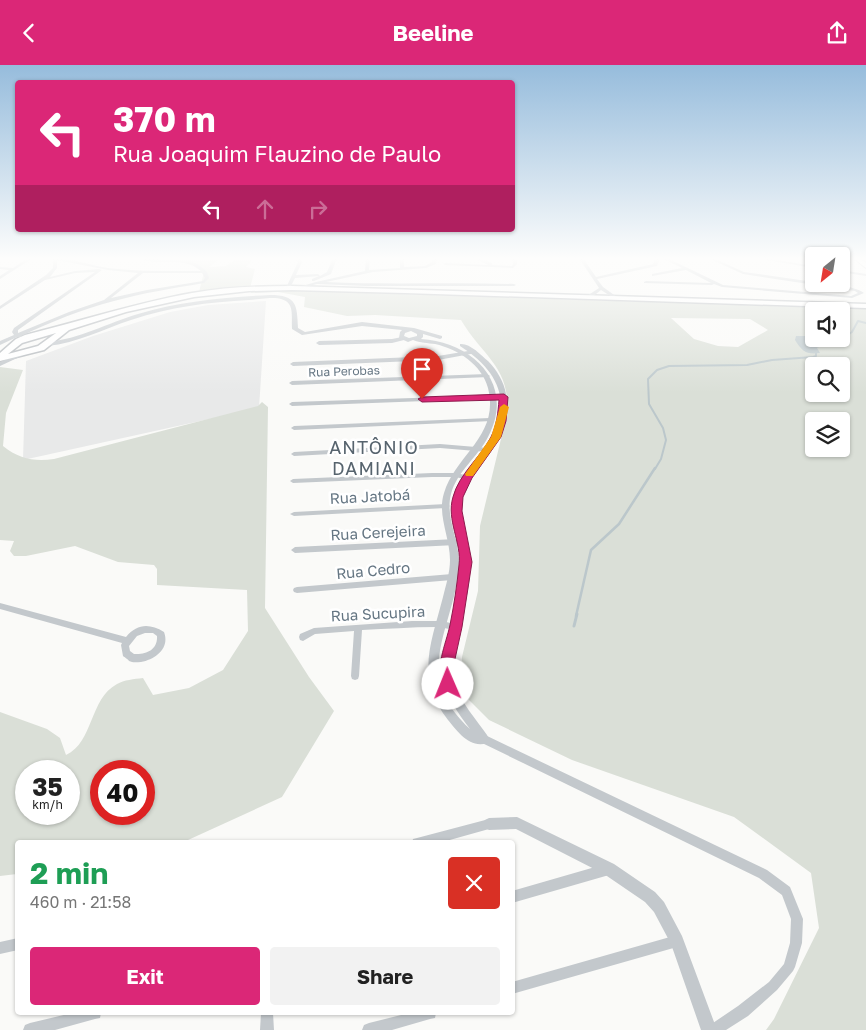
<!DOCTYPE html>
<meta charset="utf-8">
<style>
body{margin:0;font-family:"Golos Text",sans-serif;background:#f2f2f2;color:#222;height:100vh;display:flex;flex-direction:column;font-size:19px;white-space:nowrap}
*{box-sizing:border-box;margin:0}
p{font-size:16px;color:#767676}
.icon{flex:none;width:28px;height:28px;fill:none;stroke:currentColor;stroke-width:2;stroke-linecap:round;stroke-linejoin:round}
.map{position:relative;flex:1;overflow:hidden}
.drawer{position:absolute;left:15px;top:775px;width:500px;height:175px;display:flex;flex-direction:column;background:#fff;border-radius:5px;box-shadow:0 1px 4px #0004}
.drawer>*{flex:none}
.guide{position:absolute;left:15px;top:15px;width:500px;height:152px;border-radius:5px;box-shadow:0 1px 4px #0004;background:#db2777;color:#fff;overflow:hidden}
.needle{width:32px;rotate:210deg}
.controls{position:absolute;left:805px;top:182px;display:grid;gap:10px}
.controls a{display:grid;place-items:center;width:45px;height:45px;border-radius:5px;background:#fff;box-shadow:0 1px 4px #0004;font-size:25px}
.speed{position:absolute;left:15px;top:695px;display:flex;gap:10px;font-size:25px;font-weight:700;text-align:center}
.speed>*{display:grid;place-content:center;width:65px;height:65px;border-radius:50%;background:#fff;box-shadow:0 1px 4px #0004;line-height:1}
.speed small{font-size:12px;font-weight:400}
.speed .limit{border:8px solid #d22;background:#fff;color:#111}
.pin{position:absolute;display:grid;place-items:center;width:42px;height:42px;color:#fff;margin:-51px -21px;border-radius:50% 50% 50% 0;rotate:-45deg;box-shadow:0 0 5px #0007}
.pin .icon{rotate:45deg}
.me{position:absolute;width:55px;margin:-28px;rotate:359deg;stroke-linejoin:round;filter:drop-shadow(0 0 4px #0008)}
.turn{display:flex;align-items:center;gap:18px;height:105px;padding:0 15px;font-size:22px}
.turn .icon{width:65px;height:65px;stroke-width:2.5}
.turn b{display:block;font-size:35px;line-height:42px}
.lanes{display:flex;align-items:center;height:48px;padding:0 15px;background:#0003;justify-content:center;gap:25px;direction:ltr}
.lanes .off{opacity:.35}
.round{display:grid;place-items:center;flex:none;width:52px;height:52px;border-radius:5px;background:#f2f2f2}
.head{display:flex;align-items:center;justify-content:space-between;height:85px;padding:0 15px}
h1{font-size:30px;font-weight:700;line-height:38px;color:#1e9e55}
.action{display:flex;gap:10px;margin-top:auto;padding:10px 15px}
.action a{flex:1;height:58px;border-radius:5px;background:#db2777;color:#fff;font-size:20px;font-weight:700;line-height:58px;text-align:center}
.action a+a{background:#f2f2f2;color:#222}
header{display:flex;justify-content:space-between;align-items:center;height:65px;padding:0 15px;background:#db2777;color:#fff;font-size:22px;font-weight:700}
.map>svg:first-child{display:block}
.built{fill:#e8e9e9}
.green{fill:#dadfd7;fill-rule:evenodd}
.water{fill:#bbc7cb}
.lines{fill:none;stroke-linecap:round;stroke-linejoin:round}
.stream-far2{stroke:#bbc7cb;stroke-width:2}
.stream-far1{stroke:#bbc7cb;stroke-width:2.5}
.stream{stroke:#bbc7cb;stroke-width:3}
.secondary-casing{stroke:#b3babf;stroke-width:2}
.trunk-casing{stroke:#b4b9bd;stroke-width:3}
.minor{fill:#c3c8cc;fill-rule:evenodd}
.tertiary{fill:#c3c8cc;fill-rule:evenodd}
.secondary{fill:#fff;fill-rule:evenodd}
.trunk{fill:#fff;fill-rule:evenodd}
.route{fill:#db2777;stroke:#8e194d}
.slow{fill:#f59e0b}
.labels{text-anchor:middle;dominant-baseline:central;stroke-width:5;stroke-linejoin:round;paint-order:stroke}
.far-street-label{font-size:12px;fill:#657683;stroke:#fff}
.street-label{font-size:15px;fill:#657683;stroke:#fff}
.quarter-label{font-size:18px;letter-spacing:1px;fill:#57646e;stroke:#fff}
</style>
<header><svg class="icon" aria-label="back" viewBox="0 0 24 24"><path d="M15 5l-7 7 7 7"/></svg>Beeline<svg class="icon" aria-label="share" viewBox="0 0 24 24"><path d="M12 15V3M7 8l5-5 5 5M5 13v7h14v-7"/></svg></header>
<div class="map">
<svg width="866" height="965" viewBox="0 0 866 965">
<rect width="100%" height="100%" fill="#fafaf8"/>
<path class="built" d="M266 236 259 343 23 395 26 296 93 271 170 247 208 240Z"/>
<path class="green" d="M178 193H221L209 202 226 201 237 193H254L246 202 255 204 250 223 199 227 204 207C195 193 181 196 166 197Z
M273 225 866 244V965H766L774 954 819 863 811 808 734 752 572 695 489 655 467 633 461 608 462 592 478 526 480 461 507 349C511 302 482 291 461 255L375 250 347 251 304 242 305 232 278 227 251 228V226ZM814 246H841V274H814ZM671 253 750 254 768 265 738 282 718 281 694 274ZM814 301H841V329H814ZM814 356H841V384H814Z
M0 302 23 305 6 348 3 381C19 394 35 397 54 394L258 341 262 337 268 342 265 543 309 612 334 646 282 732 188 775 175 777 18 778 17 809 0 811V647L47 664 60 673 66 690C94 677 89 634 117 619 124 615 134 614 143 613L153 630 189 623 223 605 248 566 247 525 157 520V504L154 500 118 497 75 481 26 491H14L10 486 14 476 0 475ZM26 706H69V749H26ZM144 706V749H101V706Z"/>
<path class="water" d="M796 271H810L820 288C806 290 802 286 795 275Z"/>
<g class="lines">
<path class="stream-far2" d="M841 274 852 267 858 256 866 258
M816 282 841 274
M655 404 661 394 666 375 663 363 649 339 648 314 657 305 669 301 747 300 772 295 813 292 816 291V287"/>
<path class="stream-far1" d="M576 551 591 485 619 459 655 403"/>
<path class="stream" d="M574 561 577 549"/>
<g class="secondary-casing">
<path id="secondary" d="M853 193H859L866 198V203Z"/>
</g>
<g class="trunk-casing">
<path id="trunk" d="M292 221 866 239V243L405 228 292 225 249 226 194 232 126 247 69 265 44 285 0 296V288L16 274 25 270C81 256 136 238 192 228 225 222 259 221 292 221ZM56 268 38 281 8 289 22 278Z"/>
</g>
<path class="minor" d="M28 193H33L0 214V211L9 205 0 204V202L13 203Z
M51 193C70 193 89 200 108 203 139 207 170 206 201 206 182 190 158 202 137 193L189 196 197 199 204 204 207 207 209 213 204 218C174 223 143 228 114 236 82 244 51 257 21 271V273L17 272 0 280V276L14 270 12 267 14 263 95 207 75 208 45 215 0 244V241L46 210 53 203V194ZM57 195 108 205 138 208 104 235 69 247 18 268V265L102 205 99 204 75 206 50 212 57 203ZM143 208H202L205 213 203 216 147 225 111 233Z
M295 193H299L302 197 296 210 318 209 320 211 327 207 333 193H337L331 209 314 216H312V214L319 211 295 213 290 223 288 224 286 223 298 197Z
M366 193H370L369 205 400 203V193H404V202L425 201 432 197 433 193H437L436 199 426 203 373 207 326 217C389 220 451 217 514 219L516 220 514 221H366L317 219 297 224 295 223 316 217 365 206Z
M474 193H480L492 198V200L512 201 513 199 512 193H516L517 199 513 203 445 200 443 199 445 198 488 200Z
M579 193H583L596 212 653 199 656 193H660L657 201 597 214 603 222 617 232V233L615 234 601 225 591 233H587V231L599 223Z
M662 193H667L723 220 851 231 858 228 855 226 743 209 708 193H713L744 207 814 217V219C828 219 853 220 864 228L852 233 722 222 714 219 712 220 644 218V217L646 216 711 218 686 205 652 211V209L682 203Z
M754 193H764L814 201V203Z
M841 205 866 209V211L841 207Z
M402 272 405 274 404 275 392 278 319 280 316 278 319 276 392 274Z
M474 285 476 286V288L438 295 293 301 290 299 293 297 438 291Z
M487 309 490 311 489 312 292 320 289 318 292 316Z
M504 330 506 331V333L292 341 289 339 292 337Z
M490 353 493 355 492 356 294 365 291 363 294 361Z
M440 379 488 383 491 385 488 387 440 383 294 391 291 389 294 387Z
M432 408H456L469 411 470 413 467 415 456 412H432L293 418 290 416 293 414Z
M446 439 450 441 446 443 294 451 290 449 294 447Z
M456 474 460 477 456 480 295 488 291 485 295 482Z
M452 509 455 510 456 512 455 514 452 515 297 528 294 527 293 525 294 523 297 522Z
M0 538 126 572C137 559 149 558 164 567 170 583 156 594 141 597 137 597 133 598 129 596 129 595 123 591 123 591L121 580 122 578 0 544ZM145 568H153L157 571C158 585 146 590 134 589L130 586 129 581 137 571Z
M412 556H442L459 560 460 562 459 564C452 566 444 562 436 562 411 562 387 564 362 565L359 611 358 614 355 615 352 614 351 611 354 566 315 569 303 576 300 575 299 572 300 569 314 563Z
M483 669 767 805 790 822 803 854 802 878 795 902 793 906 777 925 748 951 726 965H708L710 960 738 941 769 917 784 899 790 878 791 854 782 830 759 813 480 677 478 674 480 671Z
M489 754 493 755 494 759 493 763 489 764 439 778H412L413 774 417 773Z
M609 798 613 800 615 804 613 808 609 810 512 838V826Z
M677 870 681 872 683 876 681 880 677 882 512 929V917Z
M18 873V885L0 889V877Z
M72 948H101L100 953 95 954 55 965H23L25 960 30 958Z
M261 948H273L274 965H260Z
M409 948H436L435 953 430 954 392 965H362L364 960 369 958Z"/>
<path class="tertiary" d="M270 230C297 230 297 240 298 263L305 267 362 257 414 263 442 271V273L440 274 423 269V272L421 274C473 277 516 319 488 372 478 392 457 406 451 429 445 452 459 474 459 497 457 561 408 607 470 664 458 648 445 630 442 610 441 602 444 592 445 584 450 559 459 535 461 510 463 483 446 457 454 431 460 412 475 399 486 383 514 341 501 307 460 281V279C470 278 481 290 488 296 497 305 504 317 506 329 511 356 498 379 482 399 473 411 463 423 461 439 458 462 471 484 470 506 470 539 446 591 455 619 461 638 476 654 487 670L489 674 487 678C470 684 457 666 448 655 415 612 431 579 443 532 446 520 450 507 450 495 450 472 437 450 444 428 456 389 500 371 488 323 482 300 458 284 435 279 428 278 420 278 413 275L408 277 399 273 400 267 402 265 362 261 302 270 292 264C291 248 296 235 275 233 266 233 258 234 249 235 209 237 169 242 131 255 103 264 78 278 47 281L44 279 47 277C80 274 107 258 138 249 181 236 226 232 270 230ZM411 266 417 269V271L409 273 404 271 405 268Z
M23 287 28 288 0 301V297Z
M517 752 614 799 655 827 664 837 682 871 717 965H701L671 879 654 847 645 837 604 809 516 764 489 765 485 763 483 759 485 755 489 753Z"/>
<use href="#secondary" class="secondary"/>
<use href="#trunk" class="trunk"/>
</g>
<linearGradient id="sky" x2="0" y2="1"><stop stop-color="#96bcdc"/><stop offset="0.59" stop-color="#fdfdfc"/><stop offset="1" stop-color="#fdfdfc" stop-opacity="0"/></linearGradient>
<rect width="866" height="328" fill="url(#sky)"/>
<path class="route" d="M504 329 508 332 506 356 501 372 472 413 463 432 462 446 472 497 462 562 455 594V619L453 623 448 625 443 623C434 604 446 579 450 560 454 540 457 520 459 500 462 478 446 455 453 432 459 409 480 393 491 372 497 360 498 347 499 335L422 337 418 334 422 332Z"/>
<path class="slow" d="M504 339 509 342 501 372 473 411H466L465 409 491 372 500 342Z"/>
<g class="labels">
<g class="far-street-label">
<text transform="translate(344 306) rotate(-2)">Rua Perobas</text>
</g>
<g class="street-label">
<text transform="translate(370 431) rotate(-3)">Rua Jatobá</text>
<text transform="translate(378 467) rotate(-3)">Rua Cerejeira</text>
<text transform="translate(373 505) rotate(-5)">Rua Cedro</text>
<text transform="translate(378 548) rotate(-3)">Rua Sucupira</text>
</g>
<g class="quarter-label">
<text x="374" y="382">ANTÔNIO<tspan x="374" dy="21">DAMIANI</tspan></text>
</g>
</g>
</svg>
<div class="controls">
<a><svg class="needle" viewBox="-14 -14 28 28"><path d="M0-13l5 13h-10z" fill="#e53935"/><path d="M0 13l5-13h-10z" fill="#767676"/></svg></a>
<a><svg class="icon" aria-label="sound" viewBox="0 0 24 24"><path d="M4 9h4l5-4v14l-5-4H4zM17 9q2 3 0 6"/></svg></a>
<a><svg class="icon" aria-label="search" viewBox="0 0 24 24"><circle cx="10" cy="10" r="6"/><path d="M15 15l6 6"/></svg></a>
<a><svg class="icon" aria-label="layers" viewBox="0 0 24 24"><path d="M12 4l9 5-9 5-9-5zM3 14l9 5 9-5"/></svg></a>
</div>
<div class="speed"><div>35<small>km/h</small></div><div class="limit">40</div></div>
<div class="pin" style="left:422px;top:334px;background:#d93025"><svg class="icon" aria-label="arrive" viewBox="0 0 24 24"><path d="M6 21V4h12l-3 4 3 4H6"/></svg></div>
<svg class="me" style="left:448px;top:619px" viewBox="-20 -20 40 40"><circle r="19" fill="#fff"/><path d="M0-13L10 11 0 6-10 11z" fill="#db2777"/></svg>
<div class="guide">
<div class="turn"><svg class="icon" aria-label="left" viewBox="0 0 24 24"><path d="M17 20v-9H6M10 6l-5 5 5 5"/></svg><div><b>370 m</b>Rua Joaquim Flauzino de Paulo</div></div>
<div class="lanes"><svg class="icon" aria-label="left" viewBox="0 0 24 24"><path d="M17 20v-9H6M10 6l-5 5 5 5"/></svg><svg class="icon off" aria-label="ahead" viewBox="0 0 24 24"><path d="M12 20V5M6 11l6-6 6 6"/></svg><svg class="icon off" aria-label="right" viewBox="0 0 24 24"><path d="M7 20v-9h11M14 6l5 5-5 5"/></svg></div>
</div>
<section class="drawer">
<div class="head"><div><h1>2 min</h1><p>460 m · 21:58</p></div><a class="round" style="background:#d93025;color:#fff"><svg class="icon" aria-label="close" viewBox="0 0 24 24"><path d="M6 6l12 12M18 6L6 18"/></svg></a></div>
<div class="action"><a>Exit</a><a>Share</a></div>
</section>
</div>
